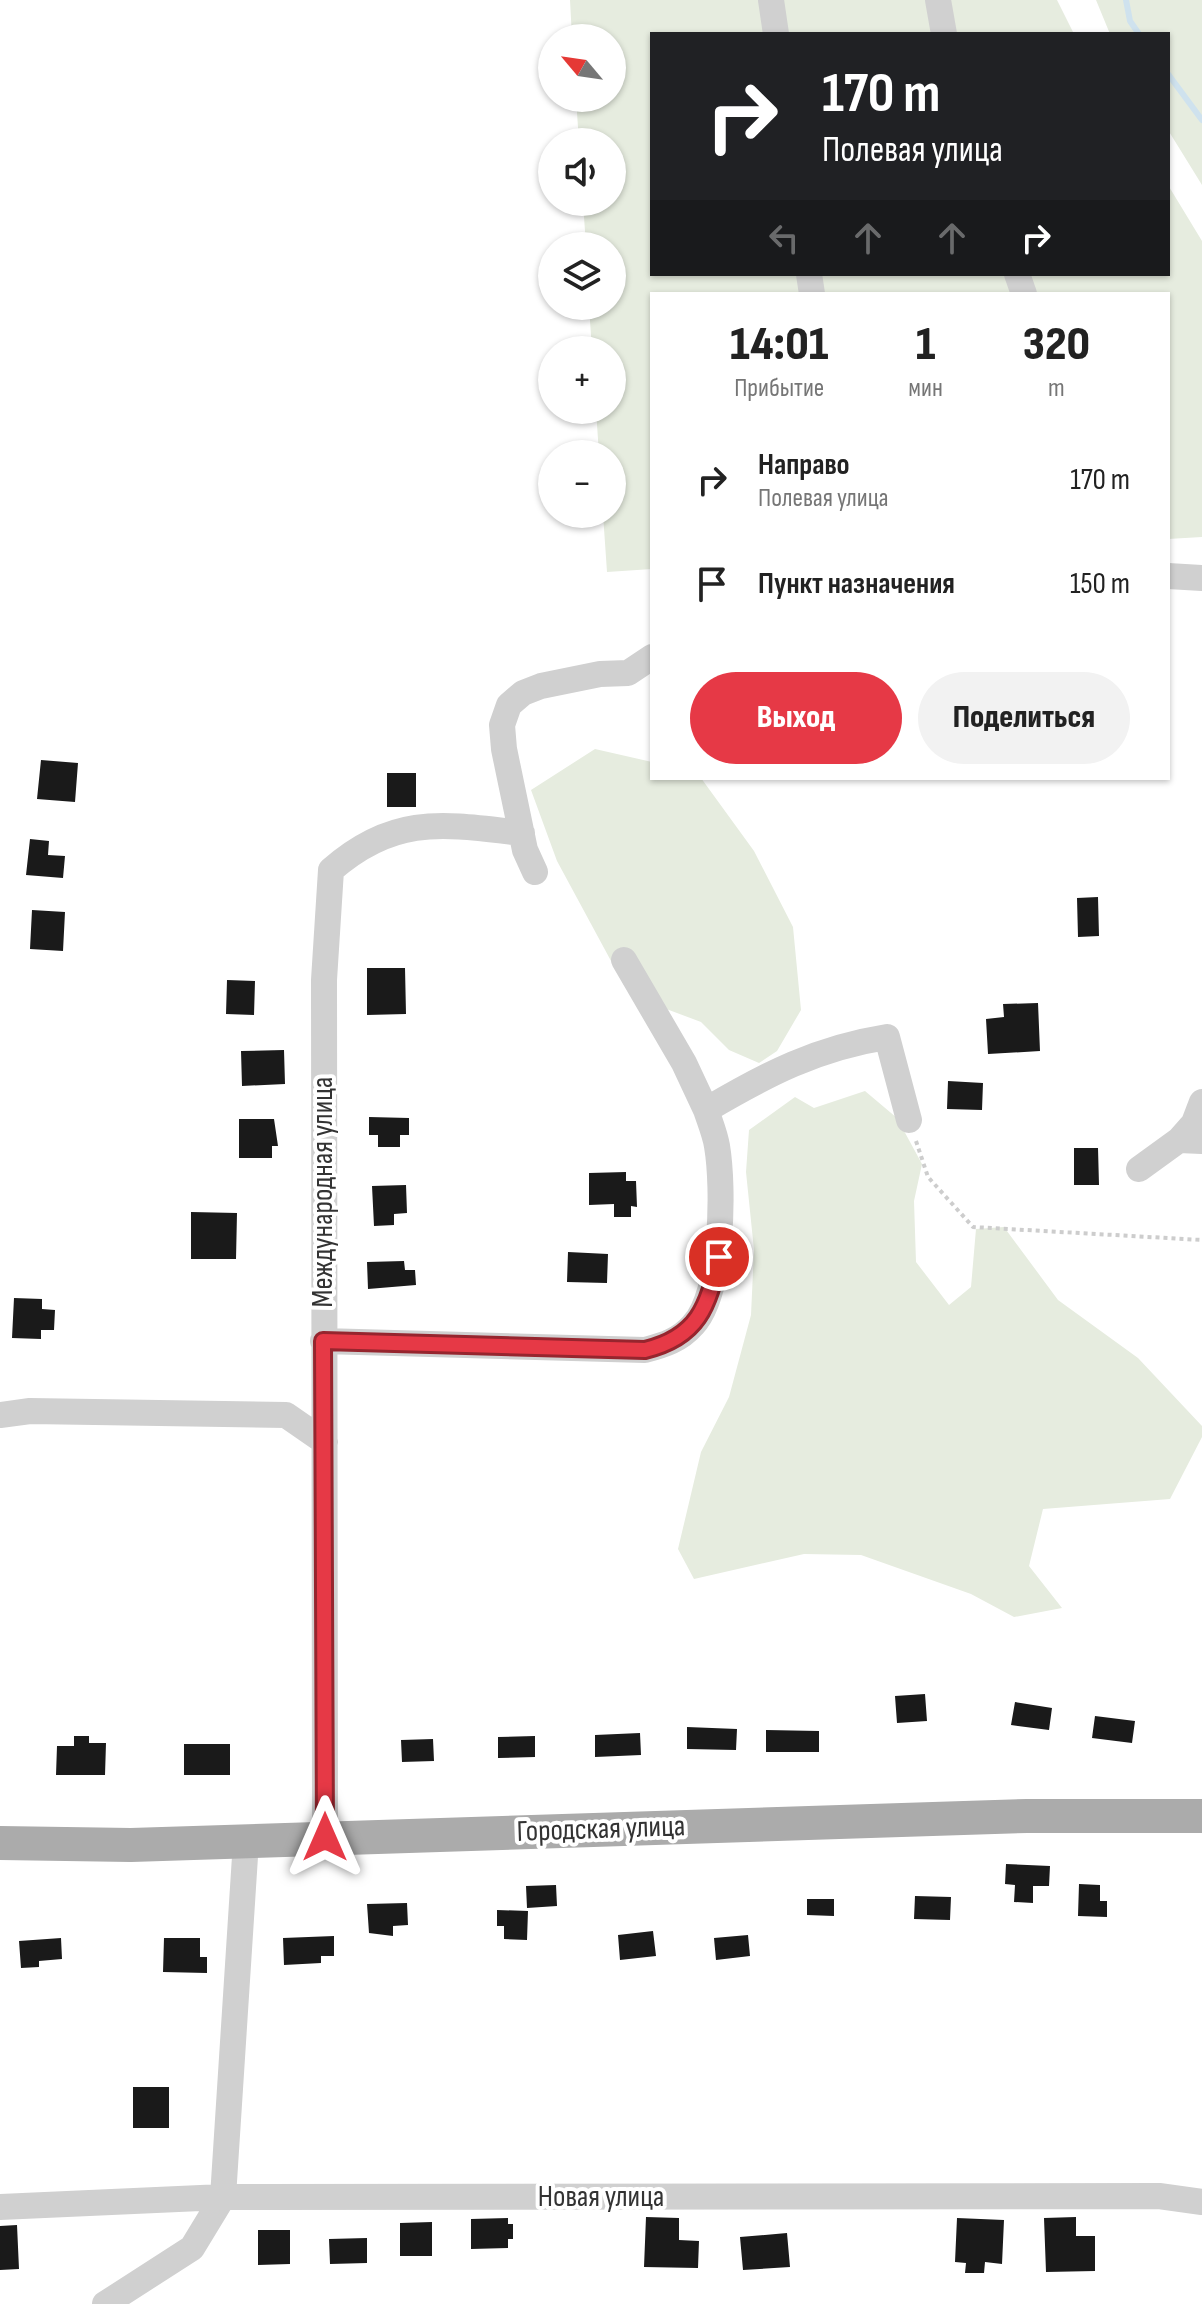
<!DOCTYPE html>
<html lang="ru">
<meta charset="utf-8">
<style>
body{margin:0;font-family:"Sofia Sans Condensed",sans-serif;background:#f2f2f2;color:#222;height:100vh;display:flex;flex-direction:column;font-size:30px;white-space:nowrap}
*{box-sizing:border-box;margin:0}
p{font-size:26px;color:#767676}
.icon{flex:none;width:44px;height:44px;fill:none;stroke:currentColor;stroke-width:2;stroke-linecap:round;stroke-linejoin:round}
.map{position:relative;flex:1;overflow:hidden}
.sheet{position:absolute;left:650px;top:292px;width:520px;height:488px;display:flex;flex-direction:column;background:#fff;border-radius:0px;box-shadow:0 2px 6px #0004}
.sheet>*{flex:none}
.top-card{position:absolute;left:650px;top:32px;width:520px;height:244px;border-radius:0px;box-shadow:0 2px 6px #0004;background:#202124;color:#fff;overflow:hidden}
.needle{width:52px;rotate:299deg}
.tools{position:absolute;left:538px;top:24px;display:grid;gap:16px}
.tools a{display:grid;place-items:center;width:88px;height:88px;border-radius:50%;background:#fff;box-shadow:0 2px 6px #0004;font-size:40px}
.pin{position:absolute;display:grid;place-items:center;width:68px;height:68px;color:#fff;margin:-34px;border:4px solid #fff;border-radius:50%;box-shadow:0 2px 8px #0007}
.me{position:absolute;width:88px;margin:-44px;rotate:0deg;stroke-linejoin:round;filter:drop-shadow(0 0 6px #0008)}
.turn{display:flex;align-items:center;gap:28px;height:168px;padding:0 40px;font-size:36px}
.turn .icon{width:104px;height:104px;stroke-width:2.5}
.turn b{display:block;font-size:56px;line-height:68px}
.lanes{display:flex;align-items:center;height:76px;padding:0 40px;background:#0003;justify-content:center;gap:40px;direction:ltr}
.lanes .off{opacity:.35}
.eta{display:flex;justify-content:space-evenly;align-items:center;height:136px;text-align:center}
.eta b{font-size:48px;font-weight:800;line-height:56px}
.primary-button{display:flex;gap:16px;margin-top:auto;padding:16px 40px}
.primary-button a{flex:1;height:92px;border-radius:48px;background:#e63946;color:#fff;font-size:32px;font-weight:800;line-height:92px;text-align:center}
.primary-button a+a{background:#f2f2f2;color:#222}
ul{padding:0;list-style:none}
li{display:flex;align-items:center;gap:24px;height:104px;padding:0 40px}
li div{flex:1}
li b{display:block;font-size:30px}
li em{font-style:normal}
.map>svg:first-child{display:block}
.green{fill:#e6ecdf}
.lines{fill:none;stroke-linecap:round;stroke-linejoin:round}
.stream{stroke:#cfe2ee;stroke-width:6}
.building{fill:#1a1a1a}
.path{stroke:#cdcdcd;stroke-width:4;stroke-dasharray:4 4;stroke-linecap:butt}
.minor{stroke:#d0d0d0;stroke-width:26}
.major{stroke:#ababab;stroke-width:34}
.route-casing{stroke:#96252e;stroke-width:20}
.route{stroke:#e63946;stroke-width:14}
.labels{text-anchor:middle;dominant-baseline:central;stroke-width:8;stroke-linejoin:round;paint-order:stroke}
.street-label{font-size:30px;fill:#333;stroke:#fff}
</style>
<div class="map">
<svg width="1202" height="2304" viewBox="0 0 1202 2304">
<rect width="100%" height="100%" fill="#fff"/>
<path class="green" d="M570 0H1057L1074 34H652V274H1168V185L1202 241V537L1168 539V294H652V569L607 572 603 514H612V454H599L596 410H612V350H592L589 306H612V246H586L583 202H612V142H579L576 98H612V38H572Z
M1096 0H1202V185L1168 130V34H1110Z
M595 749 652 762V778H701L754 851 793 927 801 1010 777 1051 759 1063 729 1050 701 1022 661 1007 624 985 557 861 531 790Z
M865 1091 897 1118 922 1164 914 1201 916 1262 949 1305 971 1287 976 1229 1004 1227 1058 1300 1138 1358 1202 1426V1437L1170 1499 1043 1509 1029 1566 1062 1608 1014 1617 971 1594 861 1555 804 1554 694 1579 678 1549 701 1452 729 1397 751 1315 754 1250 746 1172 749 1130 795 1097 814 1108Z"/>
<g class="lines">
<path class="stream" d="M1126 0 1130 21 1139 34
M1168 74 1202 120"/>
</g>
<path class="building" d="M41 760 78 763 75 802 37 799Z
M387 773H416V807H387Z
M30 839 49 841 48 855 65 856 63 878 26 875Z
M1098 897 1099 936 1078 937 1077 898Z
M32 910 65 912 63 951 30 949Z
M367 968H405L406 1014 367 1015Z
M227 980 255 981 254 1015 226 1014Z
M1038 1003 1040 1051 988 1054 986 1019 1004 1017 1003 1004Z
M284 1050 285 1084 242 1086 241 1051Z
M948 1081 983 1083 982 1110 947 1109Z
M369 1117 409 1118V1135H400V1147H378V1135H369Z
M239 1119H274L278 1146H272V1158H239Z
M1074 1148H1098L1099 1185H1074Z
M626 1172V1181H636L637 1207 631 1206V1217H614V1204L589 1205V1173Z
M406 1185 407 1213 394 1214V1225L374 1226 372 1186Z
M191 1212 237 1213 236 1259H191Z
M568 1252 608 1254 607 1283 567 1282Z
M404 1261 405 1270H415L416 1285 368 1289 367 1262Z
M14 1298 42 1299V1309L55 1310 54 1330H41V1339L12 1338Z
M925 1694 927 1721 897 1723 895 1696Z
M1015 1702 1052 1708 1049 1730 1011 1725Z
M1095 1716 1135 1721 1132 1743 1092 1738Z
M687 1727 737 1729 736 1750 687 1749Z
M766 1730 819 1731V1752H766Z
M640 1733 641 1755 595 1757V1735Z
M74 1736H89V1743H106L105 1775H56L57 1746H74Z
M535 1736V1757L498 1758V1737Z
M433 1739 434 1761 402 1762 401 1740Z
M184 1744H230V1775H184Z
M1006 1864 1050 1866 1049 1886H1033V1903L1014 1902 1015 1885 1005 1884Z
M1079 1884 1100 1885V1901H1107V1917L1078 1916Z
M556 1885 557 1906 527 1908 526 1886Z
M915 1896 951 1897 950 1920 914 1919Z
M807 1899H834V1916L807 1915Z
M407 1903 408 1925 393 1926V1936L369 1933 367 1904Z
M497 1910 528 1911 527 1940 504 1939V1926H497Z
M653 1931 656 1956 620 1960 618 1935Z
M748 1935 750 1956 716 1960 714 1938Z
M334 1936V1956H321V1963L284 1965 283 1938Z
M61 1938 62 1959 39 1961V1967L21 1968 19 1941Z
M164 1938H200V1957H207V1973L163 1972Z
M133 2087H169V2128H133Z
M646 2217 679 2218V2240L699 2241 698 2268 644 2267Z
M1076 2217V2236H1095V2271L1046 2272 1044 2218Z
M508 2218V2224H513V2239H508V2248L471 2249V2219Z
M957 2218 1004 2220 1002 2264 985 2262 984 2273H965L966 2263 955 2262Z
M432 2222V2256H400V2223Z
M17 2225 19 2269 0 2270V2226Z
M258 2230H290V2264L258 2265Z
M787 2233 790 2267 743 2270 740 2237Z
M367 2238V2263L330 2264 329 2239Z"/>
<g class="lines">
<path class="path" d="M916 1141 928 1177 973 1227 1202 1240"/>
<path class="minor" d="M771 0 776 34
M938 0 944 34
M809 274 812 294
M1017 274 1024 294
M1168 576 1202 578
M535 872 525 850 504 749 502 725 509 705 523 693 541 686 600 674 628 673 652 657
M624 960 684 1063 706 1110
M1179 1140 1194 1123 1202 1102
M1139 1169 1179 1140 1202 1141
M323 1341 645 1350C664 1345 680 1340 693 1325 723 1293 724 1188 717 1146 715 1134 710 1122 706 1110 767 1074 817 1048 887 1037L909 1120
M0 1415 30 1411 286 1415 325 1442
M325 1837 324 980 331 870C395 814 444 824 522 833
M0 2207 223 2197 1159 2196 1202 2202
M105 2304 192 2248 223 2197 246 1841"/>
<path class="major" d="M0 1843 131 1845 1027 1816H1202"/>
</g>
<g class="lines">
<g class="route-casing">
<path id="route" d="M325 1837 323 1341 645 1350C698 1337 708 1307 719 1257"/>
</g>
<use href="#route" class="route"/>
</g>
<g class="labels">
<g class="street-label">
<text transform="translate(323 1192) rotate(-90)">Международная улица</text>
<text transform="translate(601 1829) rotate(-2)">Городская улица</text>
<text x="601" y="2197">Новая улица</text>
</g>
</g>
</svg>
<div class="tools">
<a><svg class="needle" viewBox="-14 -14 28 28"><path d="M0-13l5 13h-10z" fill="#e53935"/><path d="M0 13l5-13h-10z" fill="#767676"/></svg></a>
<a><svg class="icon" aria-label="sound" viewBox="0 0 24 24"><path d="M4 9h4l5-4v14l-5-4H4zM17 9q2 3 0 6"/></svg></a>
<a><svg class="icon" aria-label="layers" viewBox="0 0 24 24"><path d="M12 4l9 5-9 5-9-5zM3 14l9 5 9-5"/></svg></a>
<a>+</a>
<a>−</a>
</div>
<div class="pin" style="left:719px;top:1257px;background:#d93025"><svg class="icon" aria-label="arrive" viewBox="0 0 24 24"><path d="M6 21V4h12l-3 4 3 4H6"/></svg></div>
<svg class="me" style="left:325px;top:1837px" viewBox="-20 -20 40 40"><path d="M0-17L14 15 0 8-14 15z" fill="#e63946" stroke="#fff" stroke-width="4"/></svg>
<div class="top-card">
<div class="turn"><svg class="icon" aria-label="right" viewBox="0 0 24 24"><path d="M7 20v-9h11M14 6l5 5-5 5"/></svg><div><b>170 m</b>Полевая улица</div></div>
<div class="lanes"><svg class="icon off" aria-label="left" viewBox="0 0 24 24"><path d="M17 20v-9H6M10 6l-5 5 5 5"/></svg><svg class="icon off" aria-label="ahead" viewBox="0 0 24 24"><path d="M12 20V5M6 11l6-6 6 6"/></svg><svg class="icon off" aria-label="ahead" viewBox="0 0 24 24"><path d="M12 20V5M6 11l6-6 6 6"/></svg><svg class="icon" aria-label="right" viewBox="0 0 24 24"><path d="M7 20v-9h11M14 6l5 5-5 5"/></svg></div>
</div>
<section class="sheet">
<div class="eta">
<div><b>14:01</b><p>Прибытие</p></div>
<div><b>1</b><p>мин</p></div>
<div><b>320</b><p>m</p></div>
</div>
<ul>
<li><svg class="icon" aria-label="right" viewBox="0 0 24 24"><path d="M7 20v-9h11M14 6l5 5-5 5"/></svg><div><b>Направо</b><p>Полевая улица</p></div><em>170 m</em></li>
<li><svg class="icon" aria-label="arrive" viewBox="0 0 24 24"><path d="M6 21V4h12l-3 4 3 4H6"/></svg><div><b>Пункт назначения</b></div><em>150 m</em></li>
</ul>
<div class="primary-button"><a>Выход</a><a>Поделиться</a></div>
</section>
</div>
